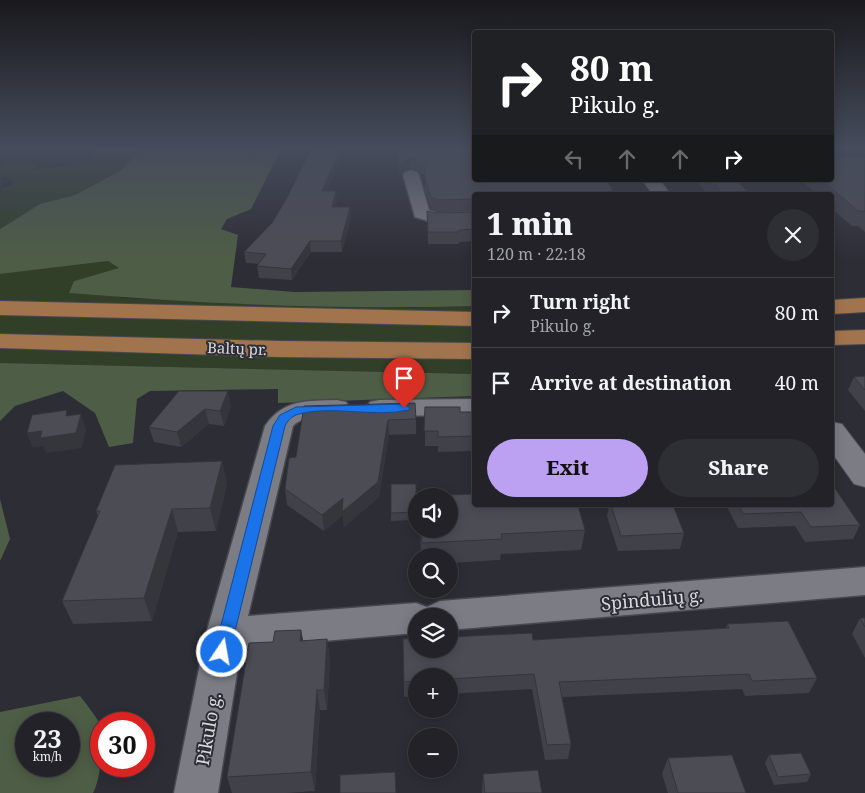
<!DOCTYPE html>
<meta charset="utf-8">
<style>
body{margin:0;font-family:"Noto Serif",serif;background:#2e2f34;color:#f1f3f6;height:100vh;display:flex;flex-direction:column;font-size:19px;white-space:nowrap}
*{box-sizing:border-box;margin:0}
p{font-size:16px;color:#a2a4a8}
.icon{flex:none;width:28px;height:28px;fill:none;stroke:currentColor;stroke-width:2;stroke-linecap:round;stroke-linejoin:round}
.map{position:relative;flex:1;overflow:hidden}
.details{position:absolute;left:472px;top:192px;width:362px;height:315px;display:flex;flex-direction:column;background:#222228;border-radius:5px;box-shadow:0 2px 12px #0003,0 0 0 1px #3f3f45}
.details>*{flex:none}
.banner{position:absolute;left:472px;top:30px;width:362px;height:152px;border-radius:5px;box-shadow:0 2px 12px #0003,0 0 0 1px #3f3f45;background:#202124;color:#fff;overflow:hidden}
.fabs{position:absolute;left:408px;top:488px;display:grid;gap:10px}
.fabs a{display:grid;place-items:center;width:50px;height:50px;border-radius:50%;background:#222228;box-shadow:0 2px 12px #0003,0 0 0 1px #3f3f45;font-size:25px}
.speed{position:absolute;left:15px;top:712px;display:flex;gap:10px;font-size:25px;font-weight:700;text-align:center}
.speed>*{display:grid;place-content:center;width:65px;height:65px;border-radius:50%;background:#222228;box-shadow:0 2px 12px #0003,0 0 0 1px #3f3f45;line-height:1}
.speed small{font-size:12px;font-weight:400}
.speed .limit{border:8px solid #d22;background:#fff;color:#111}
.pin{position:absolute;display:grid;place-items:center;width:42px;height:42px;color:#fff;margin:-51px -21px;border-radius:50% 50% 50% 0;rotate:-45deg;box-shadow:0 0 5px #0007}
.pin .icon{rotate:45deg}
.me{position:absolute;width:55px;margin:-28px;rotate:12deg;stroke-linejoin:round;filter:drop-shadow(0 0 4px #0008)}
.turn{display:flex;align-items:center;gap:18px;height:105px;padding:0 15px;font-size:22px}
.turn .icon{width:65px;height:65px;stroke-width:2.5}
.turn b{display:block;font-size:35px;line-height:42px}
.lanes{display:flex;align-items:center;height:48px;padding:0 15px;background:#0003;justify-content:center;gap:25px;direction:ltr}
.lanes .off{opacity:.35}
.round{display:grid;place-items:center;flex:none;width:52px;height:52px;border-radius:26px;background:#2e2f34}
.overview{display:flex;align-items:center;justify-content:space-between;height:85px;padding:0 15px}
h1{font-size:30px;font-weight:800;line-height:38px}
.primary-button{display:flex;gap:10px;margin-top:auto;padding:10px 15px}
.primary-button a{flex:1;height:58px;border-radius:30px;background:#bca0f2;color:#111;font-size:20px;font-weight:800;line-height:58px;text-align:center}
.primary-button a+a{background:#2e2f34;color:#f1f3f6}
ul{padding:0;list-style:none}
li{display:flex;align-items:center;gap:15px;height:70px;padding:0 15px;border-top:1px solid #3f3f45}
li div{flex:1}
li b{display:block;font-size:19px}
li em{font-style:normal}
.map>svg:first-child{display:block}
.green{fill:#313f29}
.forest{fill:#4e5d46;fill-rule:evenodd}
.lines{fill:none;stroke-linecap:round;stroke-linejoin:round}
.minor-casing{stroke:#48484e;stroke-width:3}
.secondary-casing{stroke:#48484e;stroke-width:2}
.primary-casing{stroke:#48484e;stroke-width:2}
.minor{fill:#7c7c85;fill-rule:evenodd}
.secondary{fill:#7c7c85;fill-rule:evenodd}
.primary{fill:#a1744e;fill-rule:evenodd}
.wall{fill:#414149}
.shaded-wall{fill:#35353c}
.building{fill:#4c4c55;stroke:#35353c}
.route{fill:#1a73e8;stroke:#114b97}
.labels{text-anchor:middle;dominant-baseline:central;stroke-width:4;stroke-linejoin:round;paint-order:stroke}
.street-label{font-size:15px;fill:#d8d8dd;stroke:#2d2d35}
.near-street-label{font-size:18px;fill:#d8d8dd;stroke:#2d2d35}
</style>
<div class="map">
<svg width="865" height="793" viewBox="0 0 865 793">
<rect width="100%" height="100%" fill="#2d2d35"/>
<path class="green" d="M94 149H141L120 171 75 195 40 204 0 229V188L12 186 13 179 9 180V177L0 178V167C8 160 22 156 32 161V163H35V170L92 162 91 156 94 155Z
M108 261 120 268 74 281 122 298 407 308 475 306V313L0 302V274Z
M0 314 348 324 475 325V344L297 342 0 333Z
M0 349 475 360V374L0 363Z"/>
<path class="forest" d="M141 149H281L251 209 227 219 221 229 238 235 231 287 295 292 475 290V306C340 310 204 304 69 293L74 281 119 268 108 261 0 274V229L40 204 75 195 120 171Z
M0 363 475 374V396L278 403V389L150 391 137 399 133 443 109 447 95 413 63 391 15 406 0 421Z
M0 499 10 539 0 561Z
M80 696C87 705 96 716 101 726 105 738 100 782 93 793H0V712ZM26 724H69V766H26Z"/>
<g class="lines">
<g class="minor-casing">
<path id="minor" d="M411 170 417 172 419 175 429 210 437 213 475 212V222L435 223 415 217 403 175 405 172Z
M475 399V415L379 416 370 414 366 408 370 402 379 400Z
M337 400 346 402 350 408 346 414C328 418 307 412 293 426L248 616 416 603 427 607 440 601 865 567V595L449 630V616H416V633L241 648 218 793H174L206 634 265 426C283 399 307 401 337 400Z"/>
</g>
<g class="secondary-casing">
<path id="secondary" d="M642 180H660L671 195H653Z
M832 422 842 424 865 454V487L854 484 832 453Z"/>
</g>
<g class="primary-casing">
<path id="primary" d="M865 298V312L832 314V300Z
M0 301 475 312V326L0 315Z
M865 330V344L832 345V331Z
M0 334 279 341 475 343V359L279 357 0 348Z"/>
</g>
<use href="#minor" class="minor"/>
<use href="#secondary" class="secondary"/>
<use href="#primary" class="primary"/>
</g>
<path class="wall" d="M344 149 327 191 337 201 335 207H350L351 217 342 252H311L292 280 259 278 257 266 259 264 246 263 244 252Z
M396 149H475V180H610V185L475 195V211H437L431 209 425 190V174H421L418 170 410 168 404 170 400 175Z
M865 156V232L858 226H852L832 209V195H818L801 180H832L834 157Z
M696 180H736L751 195H708Z
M427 211 435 213 475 212V241L459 242V244H428Z
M865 376V411L848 390 854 377Z
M179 391 231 406 224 426 209 424 181 447 154 442 149 427Z
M304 406 416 419V434L389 435 379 497 344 527 343 515 324 531 287 505 285 489 296 457Z
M425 407 460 412 475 424V451L438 452V446H425Z
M222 461 227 484 216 531 178 532 152 621 73 624 62 601 98 516 96 511Z
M416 484V520L391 521V513Z
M475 505 585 530 581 550 501 554 500 560 449 563V556H421L420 529H449Z
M609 505H673L684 533 680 549 618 551 607 516Z
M726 505H832L860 525 853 539 805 542 795 526 738 528Z
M860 618H865V658L852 634Z
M727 624 817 678 809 693 745 696 742 689 562 697 571 744 568 759 545 760 532 689 449 694V676H416V696L404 697 403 639 533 640 726 628Z
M301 630 303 641 327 639 330 660 327 710H320L315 791 287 793H232L227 777 273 642Z
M769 755 811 774 807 782 774 785 765 763Z
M668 758 746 793H668L662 774Z
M483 774 542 793H482Z"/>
<path class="shaded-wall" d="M340 149H344L323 201 322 191Z
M410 158V168L404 170 400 175V164L404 160Z
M0 172 3 180 0 200Z
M336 191 337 201 333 217 332 207Z
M350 207 351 217 342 252 341 241Z
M310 241 311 252 292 280 291 269Z
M228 391 231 406 224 426 220 411Z
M205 409 209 424 181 447 177 432Z
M81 414 86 429 82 448 46 453 43 446 33 448 27 433 42 431Z
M388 420 389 435 379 497 344 527 343 515 324 531 322 515 343 498Z
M222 461 227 484 216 531 210 508Z
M172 509 178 532 152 621 144 598Z
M301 630 305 650 300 641Z
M327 639 330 660 327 710 324 690Z
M317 690 320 710 315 791 311 772Z"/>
<path class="building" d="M311 149H340L322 191H336L332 207H350L341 241H310L291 269 257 266 266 254 244 252 272 223 287 198Z
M397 149H475V180H607L615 195H475V199L437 200 431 197 425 179 424 163 421 164 417 160 410 158 404 160 400 164Z
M832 156 834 157 865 156V211H858L822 180H832Z
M711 180H736L751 195H724Z
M427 211 435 213 475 212V229L459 230V232H428Z
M865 376V390L854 377Z
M179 391H228L220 411 205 409 177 432 149 427Z
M415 403 416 419 388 420 378 482 342 512 343 498 322 515 285 489 289 458 296 457 304 406Z
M425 407H460V412H474L475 436 438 437V431H424Z
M67 410 66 416 81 414 76 433 40 438 42 431 27 433 32 415Z
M222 461 210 508 172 509 144 598 62 601 100 511H96L115 465Z
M391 484H416V512L391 513Z
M832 484 860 525 811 527 801 512 743 514 739 505H832Z
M475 494V505H578L585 530 501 534 502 539 422 543 421 529H449V496H421Z
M611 505H673L684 533 621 536Z
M860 618H865V627Z
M788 621 817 678 752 681 749 674 559 682 571 744 547 745 534 674 449 679V676H416V681L404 682 403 639 416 638V649H449V637L532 633 533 640 729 628 727 624Z
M301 630 300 641 327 639 324 690H317L311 772 227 777 249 643 273 642 275 631Z
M801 753 811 774 778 777 769 755Z
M732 755 746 793H678L668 758Z
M538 770 542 793H485L483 774Z
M395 772 396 793H340V775Z"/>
<linearGradient id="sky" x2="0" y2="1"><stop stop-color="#19191d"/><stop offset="0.57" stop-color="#464c5c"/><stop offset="1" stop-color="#464c5c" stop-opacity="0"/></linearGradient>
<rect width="865" height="260" fill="url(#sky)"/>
<path class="route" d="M404 404 410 408 408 410C377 418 330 405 299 414 292 416 288 420 285 426L230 652 228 657 222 659 216 657 214 652 273 426 280 415 296 407Z"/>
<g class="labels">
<g class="street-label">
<text transform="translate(237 348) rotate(2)">Baltų pr.</text>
</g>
<g class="near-street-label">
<text transform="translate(652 599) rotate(-5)">Spindulių g.</text>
<text transform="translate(208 729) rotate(-80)">Pikulo g.</text>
</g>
</g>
</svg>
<div class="fabs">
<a><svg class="icon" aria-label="sound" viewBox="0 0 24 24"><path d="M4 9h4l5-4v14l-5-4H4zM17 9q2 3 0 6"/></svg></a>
<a><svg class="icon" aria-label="search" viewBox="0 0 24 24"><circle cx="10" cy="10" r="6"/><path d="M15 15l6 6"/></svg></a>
<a><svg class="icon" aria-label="layers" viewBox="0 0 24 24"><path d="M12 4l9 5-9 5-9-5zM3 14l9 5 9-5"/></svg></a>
<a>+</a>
<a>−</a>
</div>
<div class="speed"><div>23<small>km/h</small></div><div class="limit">30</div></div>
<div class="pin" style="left:404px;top:408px;background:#d93025"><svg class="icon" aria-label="arrive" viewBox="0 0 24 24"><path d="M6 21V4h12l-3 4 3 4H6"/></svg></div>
<svg class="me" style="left:222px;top:652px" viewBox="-20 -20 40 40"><circle r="17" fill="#1a73e8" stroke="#fff" stroke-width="3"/><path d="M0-11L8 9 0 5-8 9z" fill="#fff"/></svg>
<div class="banner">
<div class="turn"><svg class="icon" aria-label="right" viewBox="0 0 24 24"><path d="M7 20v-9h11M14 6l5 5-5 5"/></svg><div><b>80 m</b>Pikulo g.</div></div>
<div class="lanes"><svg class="icon off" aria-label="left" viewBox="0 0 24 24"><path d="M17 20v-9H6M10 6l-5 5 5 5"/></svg><svg class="icon off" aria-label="ahead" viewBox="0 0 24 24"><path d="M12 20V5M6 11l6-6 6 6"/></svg><svg class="icon off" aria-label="ahead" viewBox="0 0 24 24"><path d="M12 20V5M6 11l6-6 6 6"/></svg><svg class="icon" aria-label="right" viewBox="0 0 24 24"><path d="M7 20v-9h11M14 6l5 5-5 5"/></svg></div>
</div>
<section class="details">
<div class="overview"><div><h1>1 min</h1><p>120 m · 22:18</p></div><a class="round"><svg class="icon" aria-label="close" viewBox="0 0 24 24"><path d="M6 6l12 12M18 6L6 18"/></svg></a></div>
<ul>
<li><svg class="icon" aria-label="right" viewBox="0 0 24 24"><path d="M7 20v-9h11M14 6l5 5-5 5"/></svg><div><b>Turn right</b><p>Pikulo g.</p></div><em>80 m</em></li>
<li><svg class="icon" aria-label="arrive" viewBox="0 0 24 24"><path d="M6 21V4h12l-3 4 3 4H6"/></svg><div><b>Arrive at destination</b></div><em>40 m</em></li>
</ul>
<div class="primary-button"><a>Exit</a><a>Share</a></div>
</section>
</div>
